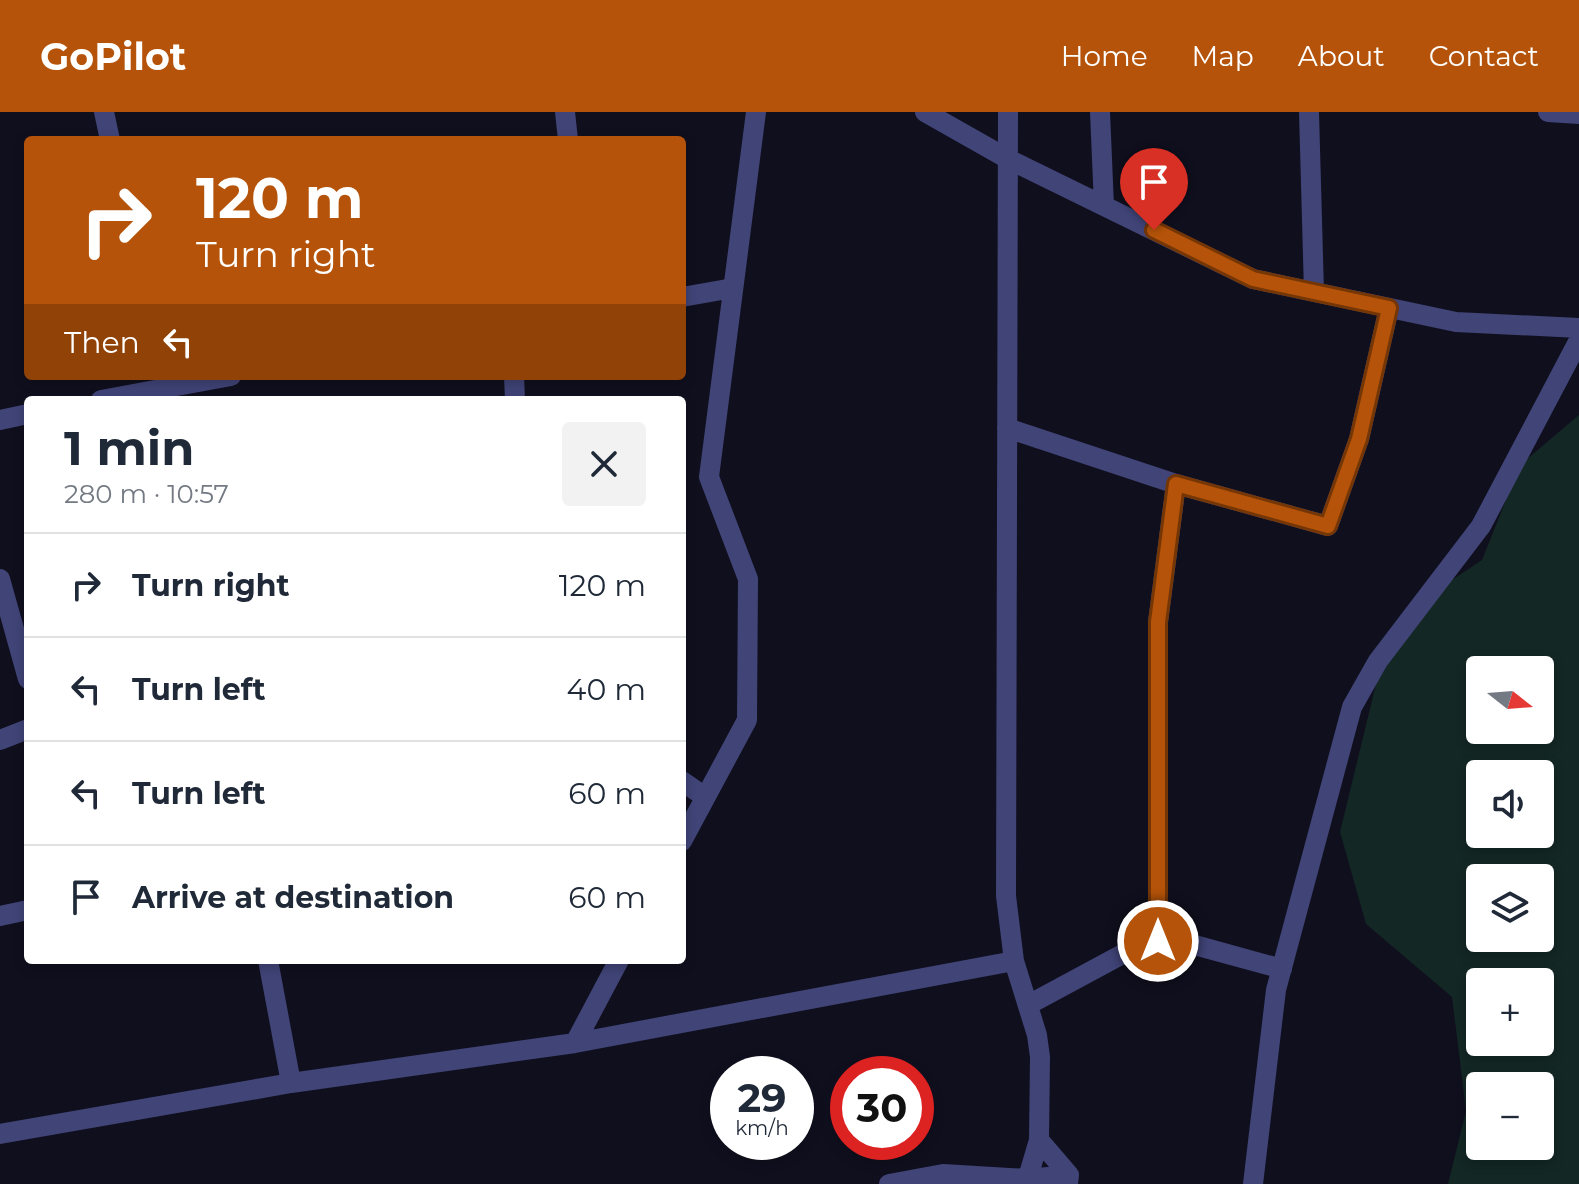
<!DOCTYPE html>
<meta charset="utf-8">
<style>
body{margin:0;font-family:Montserrat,sans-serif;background:#f2f2f3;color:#1f2937;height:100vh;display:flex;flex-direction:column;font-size:30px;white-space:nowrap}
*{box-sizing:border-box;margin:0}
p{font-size:26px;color:#747a83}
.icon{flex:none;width:44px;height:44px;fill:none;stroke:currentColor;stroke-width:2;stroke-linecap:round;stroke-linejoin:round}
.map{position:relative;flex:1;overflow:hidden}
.drawer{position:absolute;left:24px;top:284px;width:662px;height:568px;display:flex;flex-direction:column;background:#fff;border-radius:8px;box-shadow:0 4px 12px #0003}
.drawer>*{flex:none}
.hud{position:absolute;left:24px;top:24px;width:662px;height:244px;border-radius:8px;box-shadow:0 4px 12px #0003;background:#b45309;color:#fff;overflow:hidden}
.needle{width:52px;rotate:107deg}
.buttons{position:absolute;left:1466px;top:544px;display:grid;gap:16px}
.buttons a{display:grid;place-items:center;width:88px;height:88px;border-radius:8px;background:#fff;box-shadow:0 4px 12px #0003;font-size:40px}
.speed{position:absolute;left:710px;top:944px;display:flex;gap:16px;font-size:40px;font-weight:700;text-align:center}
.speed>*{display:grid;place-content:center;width:104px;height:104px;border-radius:50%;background:#fff;box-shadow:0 4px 12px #0003;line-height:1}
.speed small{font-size:20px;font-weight:400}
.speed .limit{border:12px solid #d22;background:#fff;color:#111}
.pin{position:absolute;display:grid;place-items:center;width:68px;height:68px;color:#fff;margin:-82px -34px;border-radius:50% 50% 50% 0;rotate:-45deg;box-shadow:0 0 8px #0007}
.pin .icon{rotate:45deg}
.me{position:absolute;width:88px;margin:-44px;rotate:0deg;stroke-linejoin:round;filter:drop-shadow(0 0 6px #0008)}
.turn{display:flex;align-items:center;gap:28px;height:168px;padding:0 40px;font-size:36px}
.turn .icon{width:104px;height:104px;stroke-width:2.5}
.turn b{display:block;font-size:56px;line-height:68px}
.then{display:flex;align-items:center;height:76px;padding:0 40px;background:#0003;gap:16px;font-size:30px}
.round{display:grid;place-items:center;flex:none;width:84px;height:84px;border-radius:8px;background:#f2f2f3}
.head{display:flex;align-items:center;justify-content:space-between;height:136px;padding:0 40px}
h1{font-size:48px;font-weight:700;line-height:60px}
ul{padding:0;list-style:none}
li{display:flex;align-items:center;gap:24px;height:104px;padding:0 40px;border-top:2px solid #e0e1e3}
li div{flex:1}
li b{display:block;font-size:30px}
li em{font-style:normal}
header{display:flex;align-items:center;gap:48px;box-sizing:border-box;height:112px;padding:0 40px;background:#b45309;color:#fff}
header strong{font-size:38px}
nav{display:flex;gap:44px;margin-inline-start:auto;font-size:28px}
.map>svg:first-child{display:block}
.green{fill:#132724;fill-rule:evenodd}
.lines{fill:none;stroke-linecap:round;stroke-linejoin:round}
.minor{stroke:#404477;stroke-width:20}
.route-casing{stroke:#753606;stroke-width:20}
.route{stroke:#b45309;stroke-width:14}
</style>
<header>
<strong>GoPilot</strong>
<nav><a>Home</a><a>Map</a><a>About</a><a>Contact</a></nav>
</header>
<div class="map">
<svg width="1579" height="1072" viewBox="0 0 1579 1072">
<rect width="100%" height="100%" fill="#100f1e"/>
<path class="green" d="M1579 303V1072H1448L1466 999 1452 885 1366 812 1340 720 1376 572 1428 484 1482 448 1520 353ZM1480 558H1540V618H1480ZM1480 662H1540V722H1480ZM1480 766H1540V826H1480ZM1480 870H1540V930H1480ZM1480 974H1540V1034H1480Z"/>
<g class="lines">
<path class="minor" d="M104 0 110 28
M565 0 568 28
M925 0 1008 47 1253 167 1456 210 1579 216
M1008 0 1006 784 1014 849 1037 923 1040 945 1039 1028 1026 1072
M1100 0 1104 94
M1309 0 1314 180
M1548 0 1579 2
M682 185 733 176
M514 264 515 288
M101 288 231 264
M0 308 28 302
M1007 316 1176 372 1328 414 1359 327 1389 196
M0 467 28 567
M0 628 28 617
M682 669 705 685
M682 729 747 608 748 467 709 365 756 0
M0 804 28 798
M1158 829V510L1176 372
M268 848 291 971
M1028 893 1132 837C1149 830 1161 827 1180 829L1282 857
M575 931 619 848
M0 1022 291 971 575 931 1014 849
M1039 1028 1069 1063 1068 1072
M889 1072 943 1062 1027 1067 1069 1063
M1253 1072 1276 878 1352 595 1378 549 1481 414 1579 228"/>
</g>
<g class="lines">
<g class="route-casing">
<path id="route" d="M1154 118 1253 167 1389 196 1359 327 1328 414 1176 372 1158 510V829"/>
</g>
<use href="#route" class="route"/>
</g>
</svg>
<div class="buttons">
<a><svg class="needle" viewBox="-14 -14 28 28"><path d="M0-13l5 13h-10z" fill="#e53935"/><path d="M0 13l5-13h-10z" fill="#747a83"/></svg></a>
<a><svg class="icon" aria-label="sound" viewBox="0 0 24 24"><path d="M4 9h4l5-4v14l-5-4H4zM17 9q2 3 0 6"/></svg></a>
<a><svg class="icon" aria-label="layers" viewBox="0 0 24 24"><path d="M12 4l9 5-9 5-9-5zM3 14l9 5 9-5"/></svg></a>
<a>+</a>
<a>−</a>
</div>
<div class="speed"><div>29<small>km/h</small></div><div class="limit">30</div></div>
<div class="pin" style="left:1154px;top:118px;background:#d93025"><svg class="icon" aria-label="arrive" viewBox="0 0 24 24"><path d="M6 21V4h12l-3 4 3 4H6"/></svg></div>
<svg class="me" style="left:1158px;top:829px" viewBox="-20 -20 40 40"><circle r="17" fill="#b45309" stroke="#fff" stroke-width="3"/><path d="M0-11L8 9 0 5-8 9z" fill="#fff"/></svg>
<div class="hud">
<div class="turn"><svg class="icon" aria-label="right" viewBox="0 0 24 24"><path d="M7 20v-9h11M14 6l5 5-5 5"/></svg><div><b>120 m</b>Turn right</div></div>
<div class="then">Then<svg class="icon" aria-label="left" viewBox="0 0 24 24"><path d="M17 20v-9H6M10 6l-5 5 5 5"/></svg></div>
</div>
<section class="drawer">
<div class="head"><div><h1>1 min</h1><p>280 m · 10:57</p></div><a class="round"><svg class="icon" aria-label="close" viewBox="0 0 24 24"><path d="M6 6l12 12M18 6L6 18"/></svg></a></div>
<ul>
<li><svg class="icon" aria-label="right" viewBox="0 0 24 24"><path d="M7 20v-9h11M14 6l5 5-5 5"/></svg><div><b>Turn right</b></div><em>120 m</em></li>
<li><svg class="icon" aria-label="left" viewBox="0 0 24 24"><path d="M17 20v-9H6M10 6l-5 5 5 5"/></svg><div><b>Turn left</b></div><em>40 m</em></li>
<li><svg class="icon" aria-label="left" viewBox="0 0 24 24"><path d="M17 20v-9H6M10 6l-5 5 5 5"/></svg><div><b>Turn left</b></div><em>60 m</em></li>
<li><svg class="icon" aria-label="arrive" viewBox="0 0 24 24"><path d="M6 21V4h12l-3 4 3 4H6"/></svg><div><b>Arrive at destination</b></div><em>60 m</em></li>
</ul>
</section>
</div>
